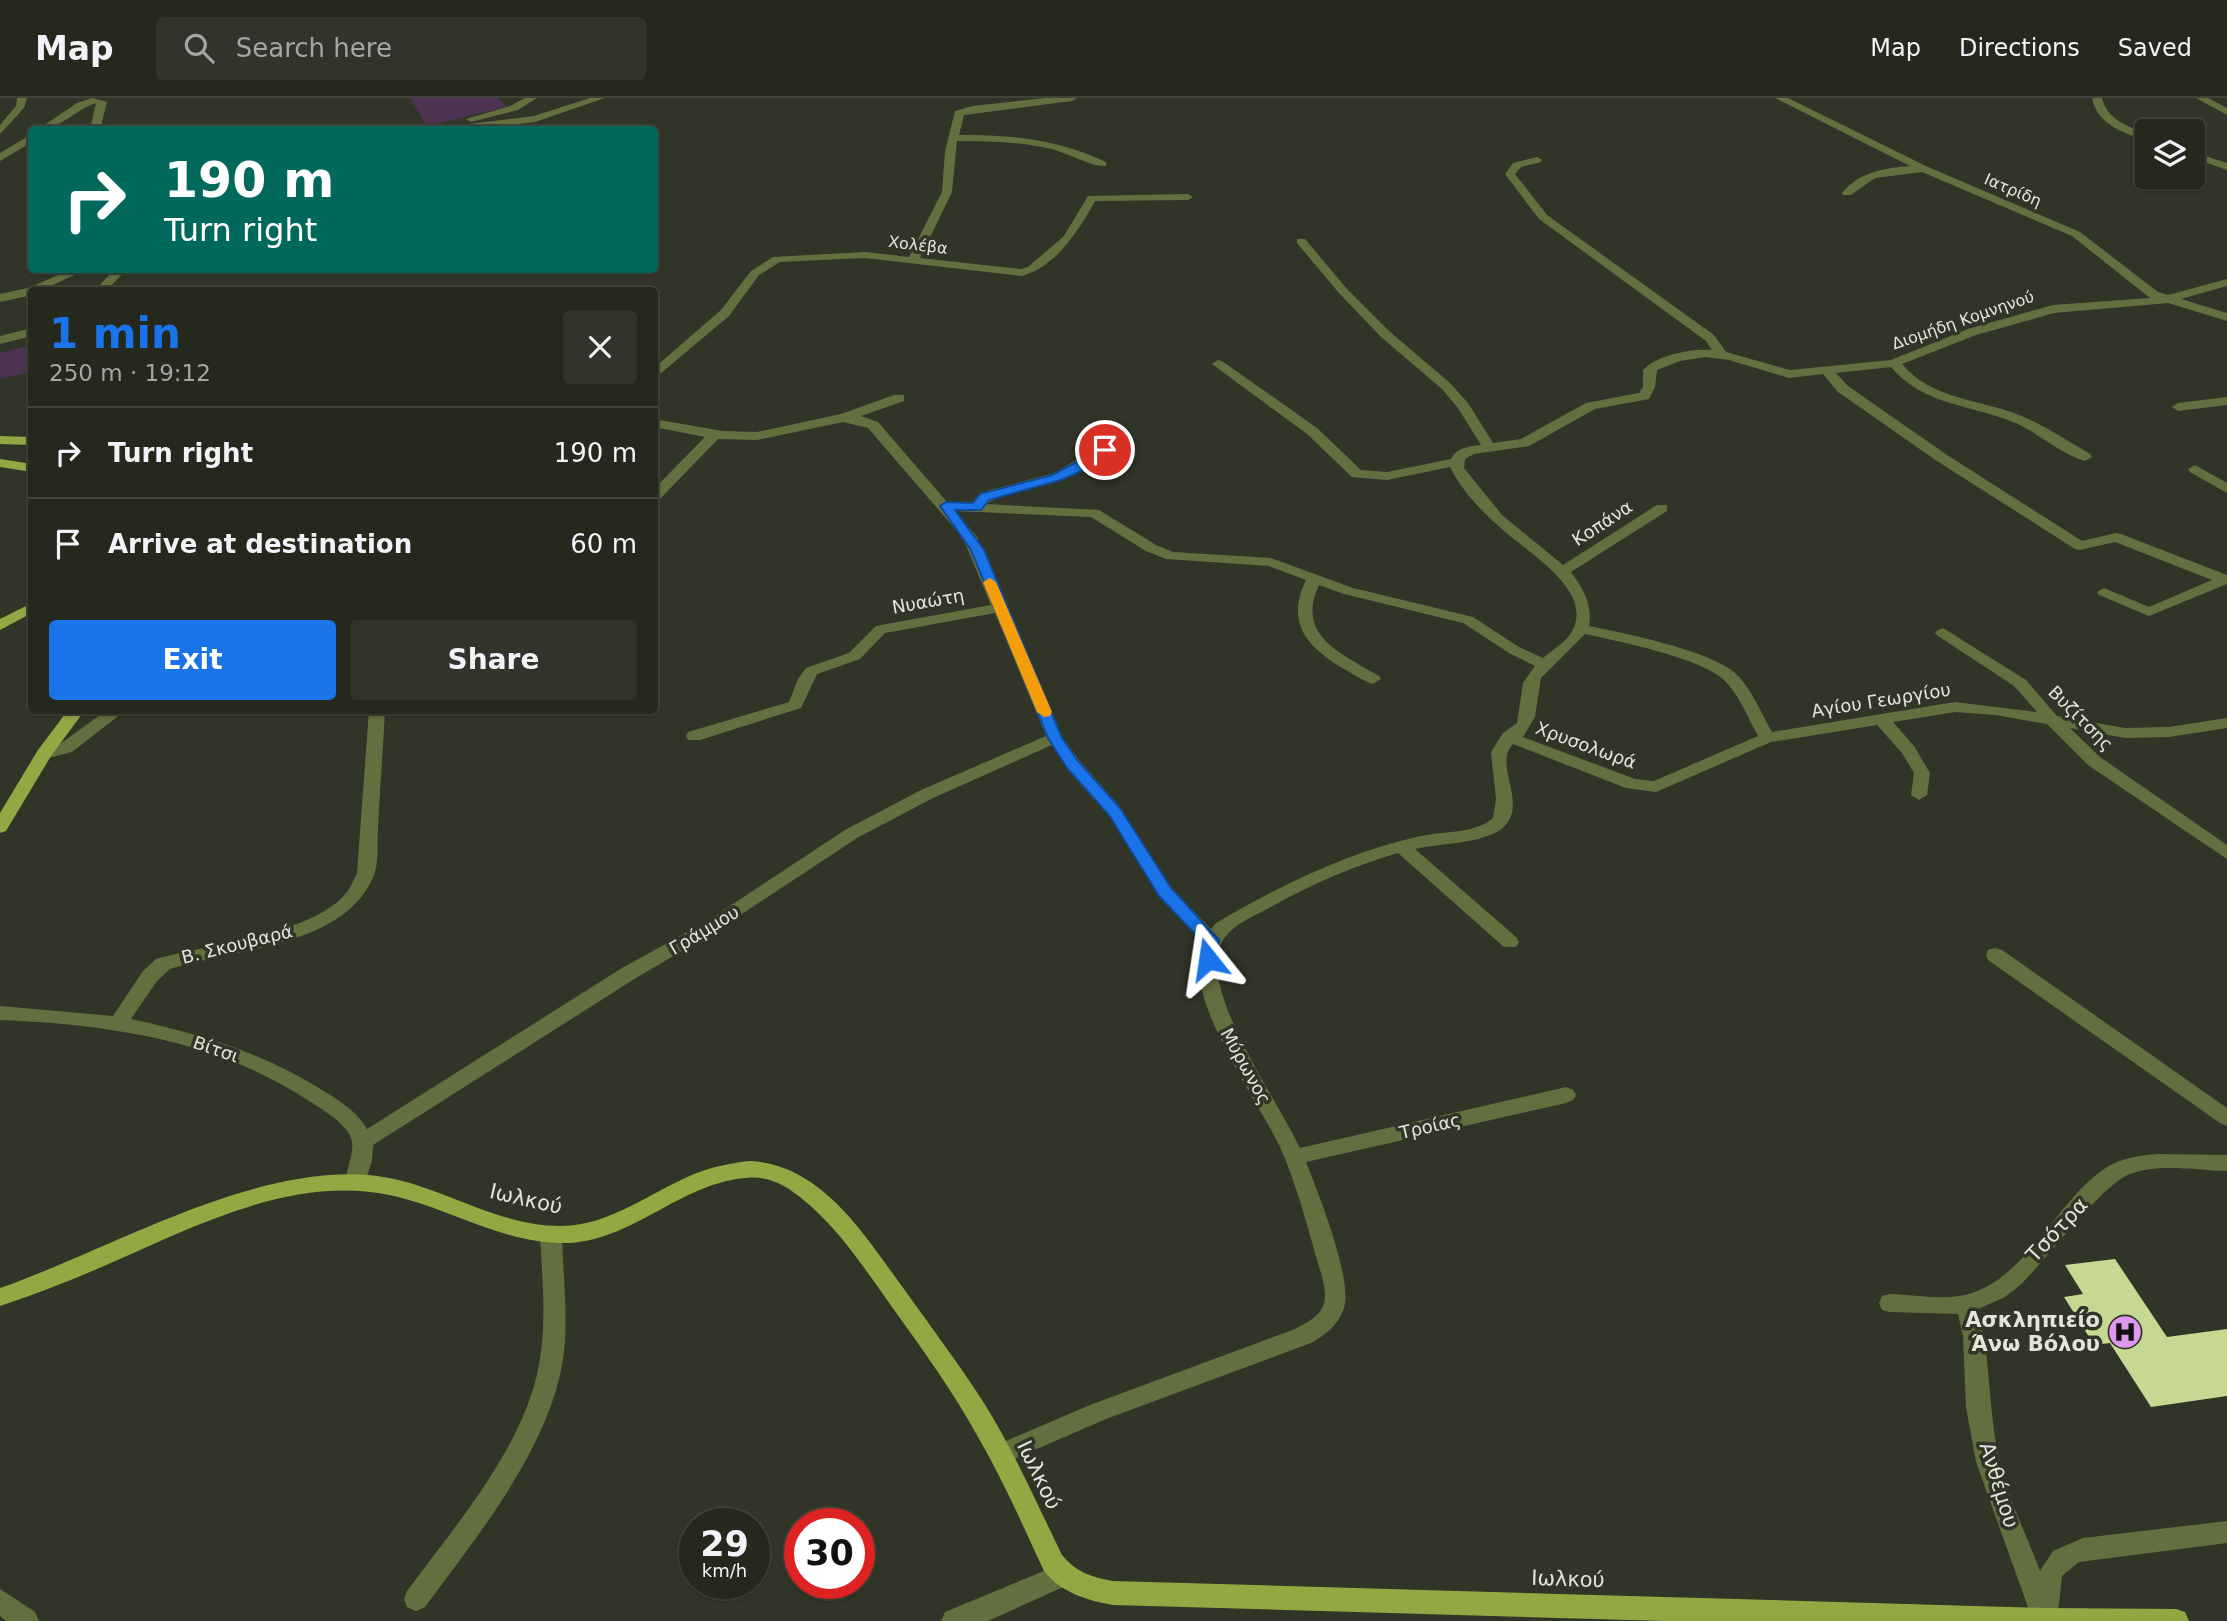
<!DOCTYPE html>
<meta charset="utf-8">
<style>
body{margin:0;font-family:"DejaVu Sans",sans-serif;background:#31342a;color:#f1f3f6;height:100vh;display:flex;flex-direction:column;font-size:26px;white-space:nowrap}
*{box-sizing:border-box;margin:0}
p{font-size:23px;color:#a3a6a4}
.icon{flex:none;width:38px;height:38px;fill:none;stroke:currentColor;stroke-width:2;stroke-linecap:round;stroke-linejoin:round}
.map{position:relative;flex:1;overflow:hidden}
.sheet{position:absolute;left:28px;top:189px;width:630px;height:427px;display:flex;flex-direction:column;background:#25281d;border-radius:7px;box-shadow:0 2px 5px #0004,0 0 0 2px #42443b}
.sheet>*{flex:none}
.guide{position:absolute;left:28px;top:28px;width:630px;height:147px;border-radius:7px;box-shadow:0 2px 5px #0004,0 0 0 2px #42443b;background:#00695c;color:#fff;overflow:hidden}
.buttons{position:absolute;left:2135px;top:21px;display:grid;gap:14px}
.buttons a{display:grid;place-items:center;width:70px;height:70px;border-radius:7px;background:#25281d;box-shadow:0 2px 5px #0004,0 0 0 2px #42443b;font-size:35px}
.speed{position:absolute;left:679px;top:1410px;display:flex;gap:14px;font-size:35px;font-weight:700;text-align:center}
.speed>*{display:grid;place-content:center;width:91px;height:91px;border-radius:50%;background:#25281d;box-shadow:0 2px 5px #0004,0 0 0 2px #42443b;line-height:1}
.speed small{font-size:18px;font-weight:400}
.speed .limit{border:10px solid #d22;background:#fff;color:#111}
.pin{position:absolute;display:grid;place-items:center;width:60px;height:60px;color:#fff;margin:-30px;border:4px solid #fff;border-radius:50%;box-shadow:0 2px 7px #0007}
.me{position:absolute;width:77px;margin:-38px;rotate:345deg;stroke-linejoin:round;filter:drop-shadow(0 0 5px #0008)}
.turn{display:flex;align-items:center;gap:24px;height:147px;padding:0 21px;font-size:32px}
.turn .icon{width:91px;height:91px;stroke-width:2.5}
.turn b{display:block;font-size:49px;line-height:60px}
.round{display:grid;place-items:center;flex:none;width:74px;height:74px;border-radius:7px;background:#31342a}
.headline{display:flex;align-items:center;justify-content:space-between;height:119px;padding:0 21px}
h1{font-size:42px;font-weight:600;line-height:52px;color:#1a73e8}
.primary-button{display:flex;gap:14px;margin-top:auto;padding:14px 21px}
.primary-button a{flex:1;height:80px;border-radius:7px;background:#1a73e8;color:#fff;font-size:28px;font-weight:600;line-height:80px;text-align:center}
.primary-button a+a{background:#31342a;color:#f1f3f6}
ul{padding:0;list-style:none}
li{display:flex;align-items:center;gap:21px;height:91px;padding:0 21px;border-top:2px solid #42443b}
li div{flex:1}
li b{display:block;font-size:26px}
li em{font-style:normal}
header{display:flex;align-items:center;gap:42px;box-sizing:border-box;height:98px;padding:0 35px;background:#25281d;border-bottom:2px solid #42443b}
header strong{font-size:33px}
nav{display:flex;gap:38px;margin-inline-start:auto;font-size:24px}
.search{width:490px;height:63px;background:#31342a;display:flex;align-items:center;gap:18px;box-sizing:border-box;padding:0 24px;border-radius:7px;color:#a3a6a4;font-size:26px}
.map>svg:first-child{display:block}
.green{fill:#4b3351}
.building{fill:#c7d892}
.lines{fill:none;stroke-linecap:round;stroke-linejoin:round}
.minor{fill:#646f40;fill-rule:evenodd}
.major{fill:#93a842;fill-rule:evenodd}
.route{fill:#1a73e8;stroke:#114b97;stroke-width:2}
.slow{fill:#f59e0b}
.labels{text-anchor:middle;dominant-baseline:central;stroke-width:7;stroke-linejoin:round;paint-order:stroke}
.far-street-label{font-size:16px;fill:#e2e5dc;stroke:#313527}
.street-label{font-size:18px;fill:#e2e5dc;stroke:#313527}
.near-street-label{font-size:21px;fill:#e2e5dc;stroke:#313527}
.near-poi-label{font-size:21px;font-weight:bold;fill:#e2e5dc;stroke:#313527;text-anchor:end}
</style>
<header>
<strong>Map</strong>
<div class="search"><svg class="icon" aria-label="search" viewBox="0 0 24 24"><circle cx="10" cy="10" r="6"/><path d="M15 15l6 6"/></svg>Search here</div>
<nav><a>Map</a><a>Directions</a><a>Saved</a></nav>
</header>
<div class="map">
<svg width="2227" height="1523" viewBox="0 0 2227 1523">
<rect width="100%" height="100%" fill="#313527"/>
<path class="green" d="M410 0H498L507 9 427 28Z
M27 248 31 258V274L0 281V255Z"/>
<path class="building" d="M2115 1161 2167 1239 2227 1231V1298L2151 1309 2110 1245 2094 1247 2064 1199 2083 1196 2065 1167Z"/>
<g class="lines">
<path class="minor" d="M17 0H27L24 10 0 36V27L16 8Z
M92 0 107 4 100 32H90L96 5C75 12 59 32 37 32L77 5Z
M525 0H537L518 12 471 24 466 21 510 8Z
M590 0H605L535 24 460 32H419L534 18Z
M1045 0H1077L1072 3 964 17 959 37C1010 36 1059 42 1106 64V68C1091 69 1064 53 1047 50 1018 44 988 43 957 43L952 94 920 160 1021 171 1028 169 1064 138 1088 98 1188 96 1193 99 1188 102 1095 103C1078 133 1057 168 1022 178L865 160 780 164 759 177 729 218 654 281V270L721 212 751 173 773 159 865 154 909 159 942 94 945 53 955 13 973 8Z
M1775 0H1788L1928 69 2080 134 2158 194 2168 197 2227 181V188L2181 201 2227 215V223L2168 205 2054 215 1976 237 1902 266C1930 300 1975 301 2014 315 2041 325 2065 341 2090 356L2092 359 2085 363C2062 356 2040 337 2018 326 1975 307 1923 308 1891 269L1836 275 1848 288 1947 357 2082 443 2116 435 2121 436 2227 477V486L2149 518 2099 497 2097 494 2104 490 2149 509 2212 482 2115 444 2080 452 2075 451 1937 363 1838 294 1823 276 1789 280 1729 262 1706 259 1680 263 1657 272 1655 289 1649 301 1595 311 1529 348 1474 356 1465 361 1464 370 1502 417 1563 467 1657 407H1667V413L1571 474C1583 490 1593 508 1589 528 1626 536 1705 551 1734 574 1751 589 1761 615 1772 634L1955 604 2037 614 2014 588 1938 538 1935 535 1938 532 1943 530 2026 582 2057 618 2125 630 2169 629 2227 620V630L2169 639 2125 640 2070 630 2100 659 2227 747V761L2088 667 2047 626 1995 617 1955 614 1893 624 1914 648 1930 675 1927 697 1919 702 1911 697 1914 675 1902 655 1877 627 1771 644 1656 694 1626 690 1513 646C1494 665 1524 700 1508 724 1494 746 1439 745 1415 751L1516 839 1519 844 1516 849H1504L1398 755C1354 768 1311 786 1271 809 1253 819 1230 827 1221 846 1198 892 1280 1006 1300 1050L1566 989 1573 992 1576 997 1573 1002 1566 1005 1306 1064C1318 1094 1353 1182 1344 1210 1338 1228 1326 1236 1311 1245L1106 1321 1000 1367 992 1363 988 1356 992 1349 1090 1307 1295 1231C1304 1226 1315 1221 1321 1212 1331 1197 1319 1171 1315 1155 1305 1119 1295 1083 1280 1049 1259 1004 1178 893 1203 845L1159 798 1109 718 1067 670 1052 647 933 700 857 740 719 831 636 880 373 1047 372 1063 363 1090 356 1092 349 1090C340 1073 361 1052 348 1034 338 1020 320 1010 306 1001 216 942 106 926 0 922V908L113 918 143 873 156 861C208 846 313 837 347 794 351 789 354 781 357 775L369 612H385C383 651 380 690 378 729 377 744 379 764 374 777 346 849 233 851 170 871L157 883 131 921C201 936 267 956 327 995 342 1004 358 1015 367 1031L622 870 707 823 845 732 921 692 1046 638 995 515 885 535 860 561 817 576 801 610 700 642H688L686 638 688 634 789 604 798 581 806 570 849 555 876 528 991 507 963 440 868 330 843 324 757 342 718 341 659 402 654 403V391L705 339 654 329V321L722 333 757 334 841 316 894 297H904V303L861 318 878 324 947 404 971 405 990 392 1055 375 1112 340H1122V346L1065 381 1009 395 985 406 1099 412 1156 447 1173 454 1271 460 1353 490 1473 519 1519 549 1543 560C1552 552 1565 545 1571 535 1597 493 1525 453 1502 431 1482 414 1462 393 1450 369L1387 382 1352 379 1307 336 1212 266 1218 262 1222 263 1317 330 1361 372 1387 374 1451 361C1456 350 1470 348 1481 347L1458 310 1442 291 1381 239 1339 195 1297 145V141H1305L1347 191 1389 233 1450 285 1468 305 1493 345 1521 341 1586 305 1639 295 1643 289V272C1656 257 1693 250 1712 252L1706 243 1539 121 1505 76 1513 65 1537 59 1542 62 1541 64 1521 69 1515 76 1547 117 1714 237 1726 254 1790 272 1891 262 1968 231 2053 207 2150 200 2072 138 1922 74 1875 80 1851 97H1843L1842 95C1859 74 1884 70 1910 68ZM955 413 1091 419 1146 453 1166 461 1269 468 1306 482C1285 525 1307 549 1344 571 1353 576 1363 583 1373 586L1381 581 1379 578C1342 556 1295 538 1319 487L1344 496 1463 525 1509 555 1535 568 1523 585 1517 625 1503 635 1491 654 1496 701 1493 720C1475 736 1444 733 1421 738 1348 754 1281 787 1216 825L1211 831 1171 790 1121 710 1079 662 1063 640 977 439ZM1585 536C1620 544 1699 559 1724 582 1739 596 1748 620 1758 638L1654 683 1635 681 1523 639 1535 619 1541 580Z
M2092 0H2102C2107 22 2128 28 2147 36V42C2124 36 2097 26 2092 0Z
M2196 0H2208L2227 10V17Z
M32 36V44L0 63V55Z
M2193 54 2227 65V72L2193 60Z
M70 172H85L42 192H32V197L0 204V196L28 190Z
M114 172H126L107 192H95Z
M32 230V238L0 246V238Z
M2227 299V307L2178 313 2172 309 2178 305Z
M2195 367 2227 385V395L2190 374 2188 371Z
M107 612H126L72 654 44 661 36 656 38 652 60 646Z
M1995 850 2002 852 2227 1010V1028L2220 1025 1988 862 1986 857 1988 852Z
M2158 1056 2227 1057V1073C2197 1072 2158 1065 2130 1076 2101 1087 2046 1163 2019 1188L2005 1199 1978 1211C1991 1260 1988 1311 1999 1361 2007 1398 2026 1436 2040 1473L2053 1453 2083 1440 2227 1423V1445L2079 1464 2062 1478 2057 1523H2033L1976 1364 1966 1309 1963 1238 1958 1216 1890 1214 1882 1212 1879 1205 1882 1198 1890 1196C1914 1197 1941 1202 1965 1197 2026 1183 2057 1101 2107 1069 2122 1060 2141 1057 2158 1056Z
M551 1128 559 1131 562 1137C563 1176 568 1215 564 1254 553 1346 478 1437 425 1509L416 1513 407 1509 404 1501 407 1493C458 1424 531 1341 541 1254 546 1215 542 1176 540 1137L543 1131Z
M1063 1465 1072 1469 1075 1477 1072 1485 988 1523H941L945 1514Z
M0 1491 35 1514 39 1523H6L0 1518Z"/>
<path class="major" d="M0 338 32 339V347L0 346Z
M0 361 32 366V374L0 369Z
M32 505V515L0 532V521Z
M68 612H85L51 658 6 733 0 735V715L38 652Z
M750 1063C822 1066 866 1139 904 1191 931 1229 959 1266 984 1305 1014 1353 1037 1406 1062 1457 1076 1474 1091 1479 1113 1483L2045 1510 2176 1511 2185 1514 2189 1523H1665L1113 1507C1086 1502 1062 1495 1044 1473 1023 1428 1003 1382 978 1339 953 1293 922 1251 892 1209 862 1167 833 1121 789 1091 776 1083 762 1078 746 1080 678 1085 629 1148 558 1145 492 1143 436 1101 370 1094 276 1083 181 1135 97 1171 65 1185 33 1197 0 1208V1190C112 1151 248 1068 368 1077 435 1082 493 1129 562 1128 611 1127 649 1095 694 1076 712 1069 730 1065 750 1063Z"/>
</g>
<path class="route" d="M1105 349 1111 352 1109 355 1079 374 1061 382 989 402 981 412H955L984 452 1062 640 1078 663 1120 710 1171 790 1219 842 1216 861 1208 867 1199 861 1202 843 1159 798 1109 717 1067 670 1048 640 971 452 940 408 946 404 973 405 980 396 1052 377Z"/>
<path class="slow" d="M990 480 996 484 1052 614 1050 618 1044 619 1037 614 983 484Z"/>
<defs>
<g id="hospital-disc" transform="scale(1.75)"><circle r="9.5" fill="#df98f2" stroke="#313527"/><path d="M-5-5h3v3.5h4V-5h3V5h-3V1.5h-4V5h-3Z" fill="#111"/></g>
</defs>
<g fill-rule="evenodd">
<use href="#hospital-disc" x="2125" y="1234"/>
</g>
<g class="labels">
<g class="far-street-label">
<text transform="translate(2013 92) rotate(23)">Ιατρίδη</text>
<text transform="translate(918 147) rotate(7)">Χολέβα</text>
<text transform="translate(1963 222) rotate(-19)">Διομήδη Κομνηνού</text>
</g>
<g class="street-label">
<text transform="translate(1602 425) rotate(-33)">Κοπάνα</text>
<text transform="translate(928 503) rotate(-10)">Νυαώτη</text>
<text transform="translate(1881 602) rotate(-9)">Αγίου Γεωργίου</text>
<text transform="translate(2081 620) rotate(45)">Βυζίτσης</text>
<text transform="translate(1586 647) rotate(20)">Χρυσολωρά</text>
<text transform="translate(704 832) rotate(-31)">Γράμμου</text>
<text transform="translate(237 846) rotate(-14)">Β. Σκουβαρά</text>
<text transform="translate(216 951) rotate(19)">Βίτσι</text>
<text transform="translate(1246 968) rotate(61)">Μύρωνος</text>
<text transform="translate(1430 1028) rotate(-13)">Τροίας</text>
</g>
<g class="near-street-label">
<text transform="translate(526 1101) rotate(13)">Ιωλκού</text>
<text transform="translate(2057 1132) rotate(-47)">Τσότρα</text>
<text transform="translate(1039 1377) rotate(64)">Ιωλκού</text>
<text transform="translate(1999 1387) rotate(73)">Ανθέμου</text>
<text transform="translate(1568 1481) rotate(2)">Ιωλκού</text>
</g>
<g class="near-poi-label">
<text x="2100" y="1222">Ασκληπιείο<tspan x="2100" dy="24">Άνω Βόλου</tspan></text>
</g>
</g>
</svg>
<div class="buttons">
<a><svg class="icon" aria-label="layers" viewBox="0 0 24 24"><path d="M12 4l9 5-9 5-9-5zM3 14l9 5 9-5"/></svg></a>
</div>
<div class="speed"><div>29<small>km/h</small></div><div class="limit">30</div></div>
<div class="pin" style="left:1105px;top:352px;background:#d93025"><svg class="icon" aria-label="arrive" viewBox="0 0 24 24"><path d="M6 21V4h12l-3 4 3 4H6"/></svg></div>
<svg class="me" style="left:1208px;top:861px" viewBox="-20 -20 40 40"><path d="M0-17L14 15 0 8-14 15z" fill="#1a73e8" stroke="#fff" stroke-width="4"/></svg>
<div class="guide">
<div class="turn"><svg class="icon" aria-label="right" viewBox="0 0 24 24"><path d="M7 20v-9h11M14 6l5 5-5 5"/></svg><div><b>190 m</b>Turn right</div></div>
</div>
<section class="sheet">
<div class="headline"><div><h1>1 min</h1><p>250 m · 19:12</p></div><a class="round"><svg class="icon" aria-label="close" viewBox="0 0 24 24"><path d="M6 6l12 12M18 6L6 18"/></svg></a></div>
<ul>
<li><svg class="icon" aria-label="right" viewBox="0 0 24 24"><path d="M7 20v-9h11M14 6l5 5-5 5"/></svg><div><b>Turn right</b></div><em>190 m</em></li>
<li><svg class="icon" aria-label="arrive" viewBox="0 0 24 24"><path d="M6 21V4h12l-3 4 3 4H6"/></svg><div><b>Arrive at destination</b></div><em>60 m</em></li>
</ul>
<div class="primary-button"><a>Exit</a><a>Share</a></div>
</section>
</div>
